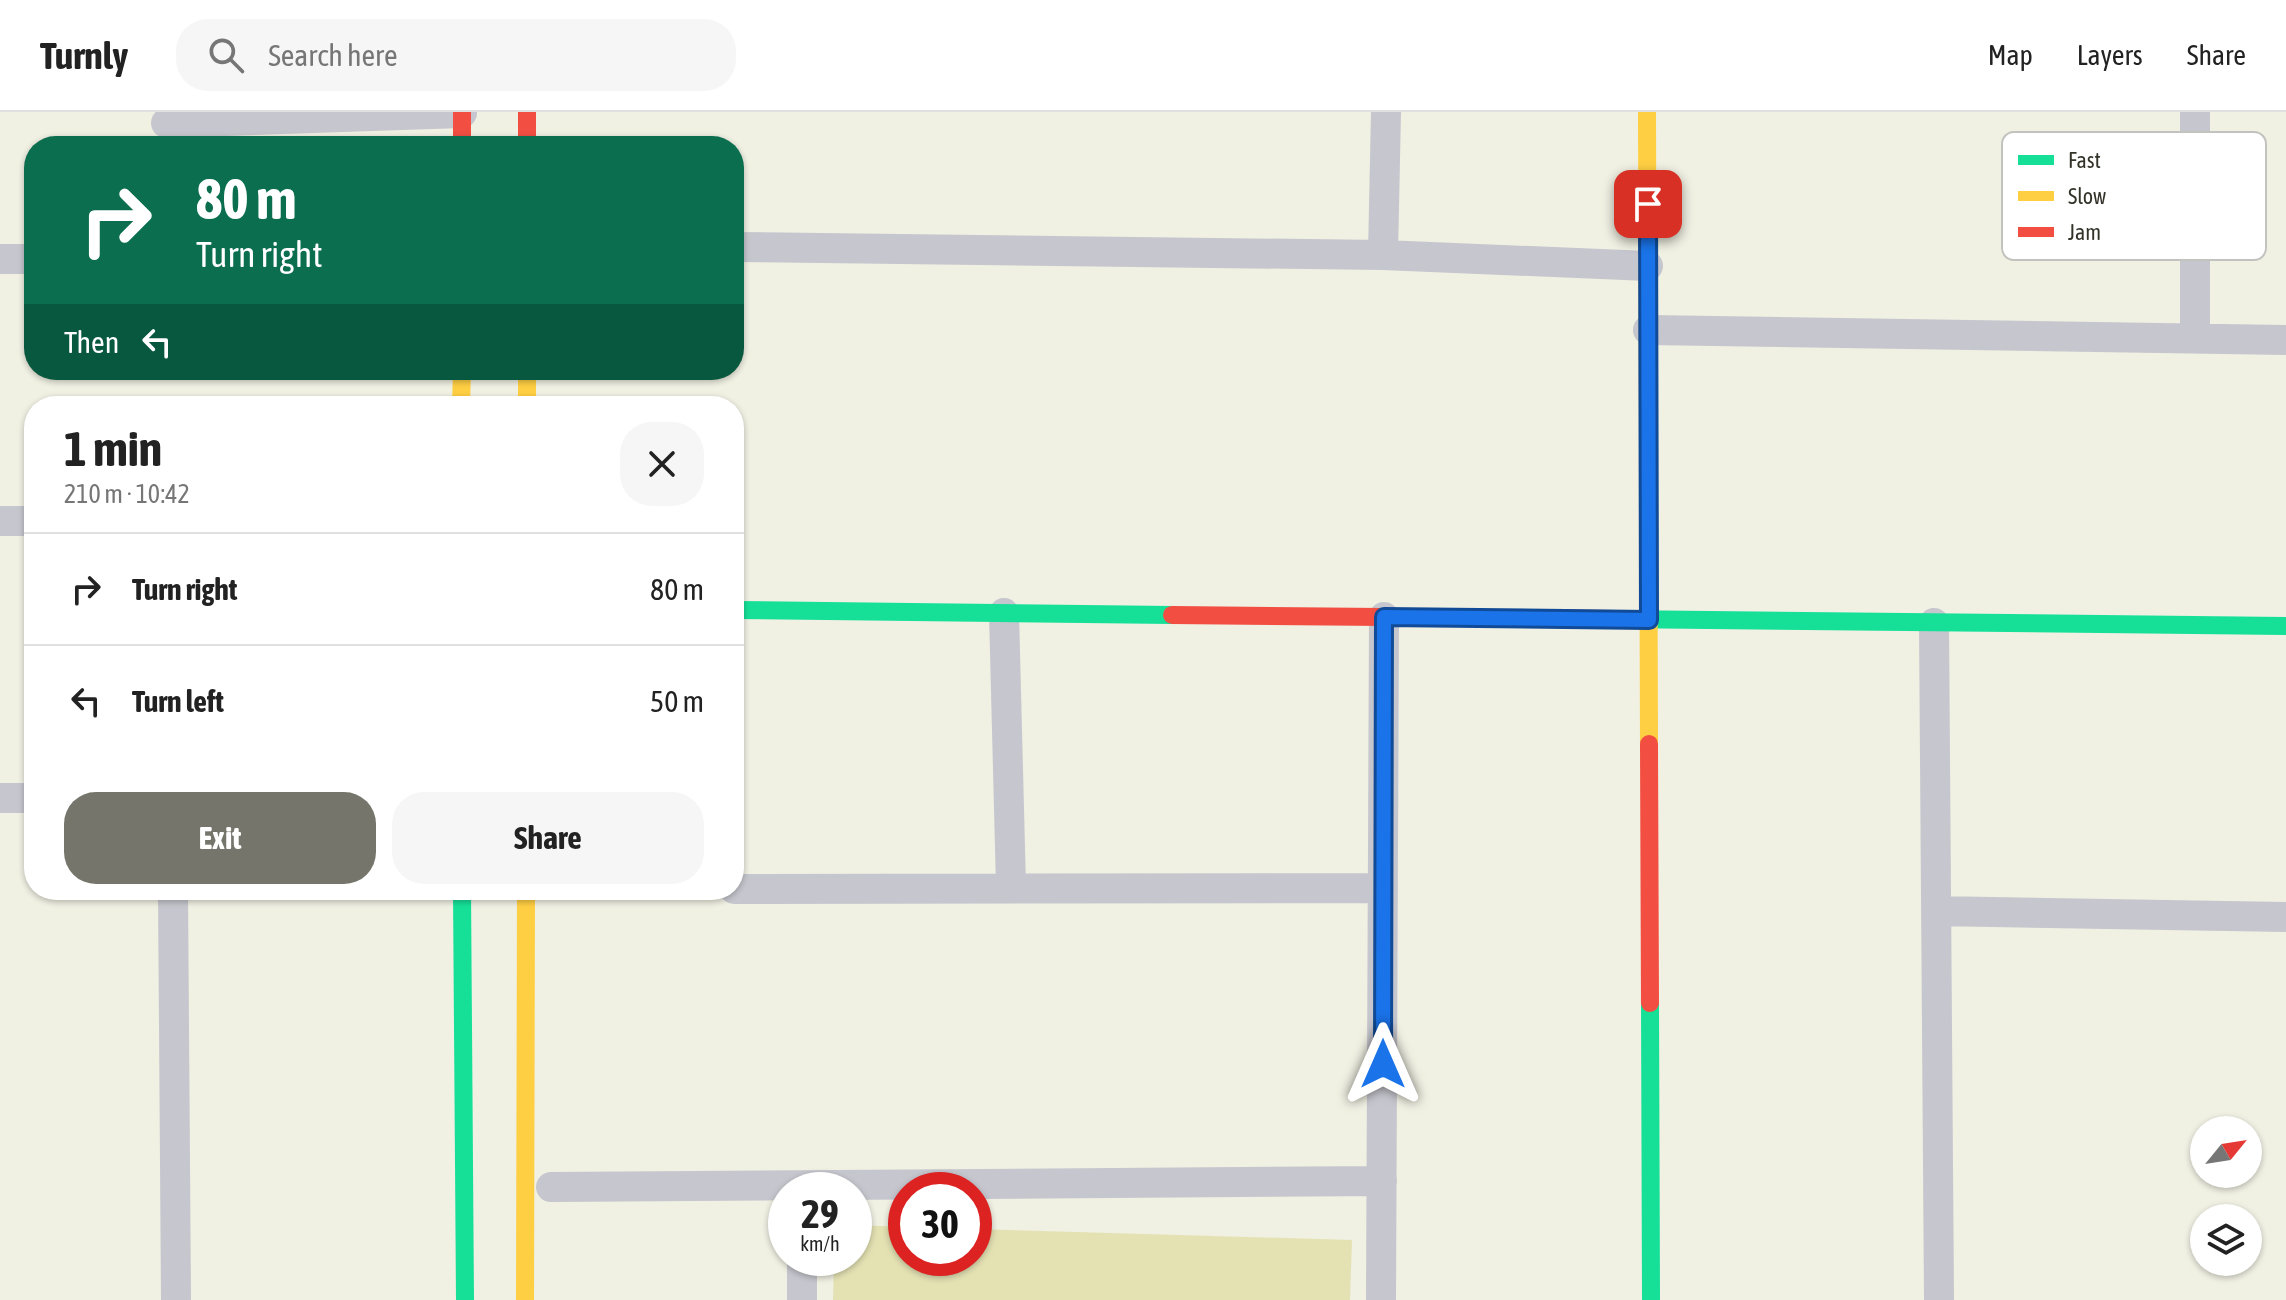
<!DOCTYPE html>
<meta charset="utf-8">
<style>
body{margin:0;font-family:"Asap Condensed",sans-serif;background:#f6f6f6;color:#222;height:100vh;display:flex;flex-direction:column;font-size:30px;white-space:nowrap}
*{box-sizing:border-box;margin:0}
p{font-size:26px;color:#767676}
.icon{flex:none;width:44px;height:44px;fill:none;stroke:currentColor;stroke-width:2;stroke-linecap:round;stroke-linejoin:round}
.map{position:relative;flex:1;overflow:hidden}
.details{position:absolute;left:24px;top:284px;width:720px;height:504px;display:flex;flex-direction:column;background:#fff;border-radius:32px;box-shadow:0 2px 6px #0004}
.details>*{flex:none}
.banner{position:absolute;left:24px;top:24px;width:720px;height:244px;border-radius:32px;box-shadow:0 2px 6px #0004;background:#0b6e4f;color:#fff;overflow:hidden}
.needle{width:52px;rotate:60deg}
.buttons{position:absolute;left:2190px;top:1004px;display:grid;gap:16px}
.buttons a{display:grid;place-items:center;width:72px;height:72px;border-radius:50%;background:#fff;box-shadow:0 2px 6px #0004;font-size:40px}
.speed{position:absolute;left:768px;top:1060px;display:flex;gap:16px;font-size:40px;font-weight:700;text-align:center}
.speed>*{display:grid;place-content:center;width:104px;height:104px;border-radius:50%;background:#fff;box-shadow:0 2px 6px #0004;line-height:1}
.speed small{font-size:20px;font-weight:400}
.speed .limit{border:12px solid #d22;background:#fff;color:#111}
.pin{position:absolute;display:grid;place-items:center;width:68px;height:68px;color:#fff;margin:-34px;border-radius:16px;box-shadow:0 4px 12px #0006}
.me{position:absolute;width:88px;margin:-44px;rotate:0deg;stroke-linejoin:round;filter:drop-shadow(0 0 6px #0008)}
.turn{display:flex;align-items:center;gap:28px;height:168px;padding:0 40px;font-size:36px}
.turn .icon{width:104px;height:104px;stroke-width:2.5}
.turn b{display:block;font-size:56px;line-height:68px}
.then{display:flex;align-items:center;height:76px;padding:0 40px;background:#0003;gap:16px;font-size:30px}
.round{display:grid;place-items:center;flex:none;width:84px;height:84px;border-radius:32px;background:#f6f6f6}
.head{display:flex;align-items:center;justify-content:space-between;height:136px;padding:0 40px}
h1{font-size:48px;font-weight:700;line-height:60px}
.cta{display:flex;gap:16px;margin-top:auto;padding:16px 40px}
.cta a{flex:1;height:92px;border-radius:32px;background:#76756b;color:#fff;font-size:32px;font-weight:700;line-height:92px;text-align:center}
.cta a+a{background:#f6f6f6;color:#222}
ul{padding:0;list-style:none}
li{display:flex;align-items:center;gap:24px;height:112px;padding:0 40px;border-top:2px solid #e0e0e0}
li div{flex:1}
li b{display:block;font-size:30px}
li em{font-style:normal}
header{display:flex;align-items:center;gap:48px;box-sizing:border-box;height:112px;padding:0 40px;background:#fff;border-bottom:2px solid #e0e0e0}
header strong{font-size:38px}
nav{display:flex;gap:44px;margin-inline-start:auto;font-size:28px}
.search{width:560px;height:72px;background:#f6f6f6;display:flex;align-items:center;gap:20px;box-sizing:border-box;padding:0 28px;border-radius:32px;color:#767676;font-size:30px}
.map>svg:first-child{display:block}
.green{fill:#e4e2b3}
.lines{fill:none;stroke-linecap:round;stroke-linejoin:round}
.street{stroke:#c6c6ce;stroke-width:30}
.fast{stroke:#16e098;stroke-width:18}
.slow{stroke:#ffcf43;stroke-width:18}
.jam{stroke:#f24e42;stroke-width:18}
.route-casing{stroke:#114b97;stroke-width:20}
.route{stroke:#1a73e8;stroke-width:14}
.key{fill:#fff;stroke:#c2c2bf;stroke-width:2}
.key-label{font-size:22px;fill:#34332a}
</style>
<header>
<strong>Turnly</strong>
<div class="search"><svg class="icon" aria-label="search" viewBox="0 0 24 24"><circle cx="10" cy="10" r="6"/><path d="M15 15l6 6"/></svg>Search here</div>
<nav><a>Map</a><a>Layers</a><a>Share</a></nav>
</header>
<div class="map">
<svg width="2286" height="1188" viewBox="0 0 2286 1188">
<rect width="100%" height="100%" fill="#f0f0e3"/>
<path class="green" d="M854 1113 906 1115V1146H974V1117L1352 1128 1350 1188H833L834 1146H854Z"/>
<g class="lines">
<path class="street" d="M2195 0V224
M166 11 462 1
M734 135 1383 143 1648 154
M1383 143 1386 0
M0 147H34
M1648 218 2286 228
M0 409H34
M1004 501 1011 775
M1934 511 1939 1188
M0 686H34
M734 777 1383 776
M173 778 176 1188
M1936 799 2286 805
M551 1075 1382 1069
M802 1188V1146
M1381 1188 1384 505"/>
<path class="fast" d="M734 498 1172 503
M1615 507 2286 514
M462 778 465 1188
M1650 891 1651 1188"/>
<path class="slow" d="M1647 0 1649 632
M527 258V294
M461 294 462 258
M525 1188 526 778"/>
<path class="jam" d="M462 0V34
M527 0V34
M1172 503 1615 507
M1649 632 1650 891"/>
</g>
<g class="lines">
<g class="route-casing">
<path id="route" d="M1383 952 1384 505 1649 508 1648 92"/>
</g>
<use href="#route" class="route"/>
</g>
<rect x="2002" y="20" width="264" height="128" rx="12" class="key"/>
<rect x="2018" y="43" width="36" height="10" fill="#16e098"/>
<rect x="2018" y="79" width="36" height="10" fill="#ffcf43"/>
<rect x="2018" y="115" width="36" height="10" fill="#f24e42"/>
<g class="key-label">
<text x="2068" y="56">Fast</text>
<text x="2068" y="92">Slow</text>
<text x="2068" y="128">Jam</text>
</g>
</svg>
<div class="buttons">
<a><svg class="needle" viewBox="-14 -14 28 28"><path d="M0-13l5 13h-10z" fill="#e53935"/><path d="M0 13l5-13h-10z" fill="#767676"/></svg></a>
<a><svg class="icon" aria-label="layers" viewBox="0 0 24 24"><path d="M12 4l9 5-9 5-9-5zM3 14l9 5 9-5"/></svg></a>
</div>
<div class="speed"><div>29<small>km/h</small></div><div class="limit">30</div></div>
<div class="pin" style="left:1648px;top:92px;background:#d93025"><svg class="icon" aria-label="arrive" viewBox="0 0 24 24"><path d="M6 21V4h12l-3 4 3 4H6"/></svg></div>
<svg class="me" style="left:1383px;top:952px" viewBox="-20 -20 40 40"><path d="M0-17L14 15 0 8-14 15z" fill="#1a73e8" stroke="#fff" stroke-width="4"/></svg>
<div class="banner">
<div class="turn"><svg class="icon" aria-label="right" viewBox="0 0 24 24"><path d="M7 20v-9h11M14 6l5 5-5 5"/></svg><div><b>80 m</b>Turn right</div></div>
<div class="then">Then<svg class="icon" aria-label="left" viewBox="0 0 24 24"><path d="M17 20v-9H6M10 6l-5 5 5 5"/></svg></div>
</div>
<section class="details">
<div class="head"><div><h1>1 min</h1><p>210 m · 10:42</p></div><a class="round"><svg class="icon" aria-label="close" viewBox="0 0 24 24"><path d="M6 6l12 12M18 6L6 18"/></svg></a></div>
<ul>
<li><svg class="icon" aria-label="right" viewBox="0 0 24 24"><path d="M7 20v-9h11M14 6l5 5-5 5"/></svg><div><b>Turn right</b></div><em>80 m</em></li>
<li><svg class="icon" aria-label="left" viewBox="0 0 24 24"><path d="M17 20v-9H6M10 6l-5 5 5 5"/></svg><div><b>Turn left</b></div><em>50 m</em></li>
</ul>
<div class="cta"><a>Exit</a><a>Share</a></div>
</section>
</div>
